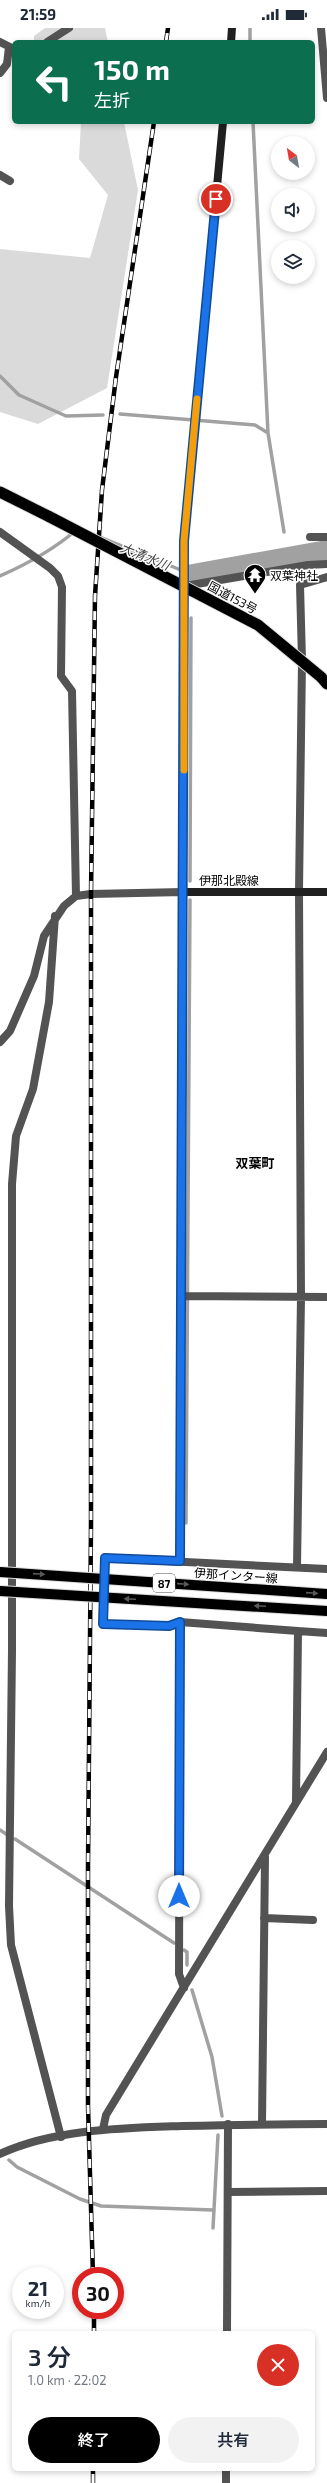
<!DOCTYPE html>
<html lang="ja">
<meta charset="utf-8">
<style>
body{margin:0;font-family:"Exo 2","Noto Sans JP",sans-serif;background:#f2f2f3;color:#1f2937;height:100vh;display:flex;flex-direction:column;font-size:15px;white-space:nowrap}
*{box-sizing:border-box;margin:0}
p{font-size:13px;color:#747a83}
.icon{flex:none;width:22px;height:22px;fill:none;stroke:currentColor;stroke-width:2;stroke-linecap:round;stroke-linejoin:round}
.map{position:relative;flex:1;overflow:hidden}
.drawer{position:absolute;left:12px;top:2303px;width:303px;height:140px;display:flex;flex-direction:column;background:#fff;border-radius:6px;box-shadow:0 2px 6px #0003}
.drawer>*{flex:none}
.top-card{position:absolute;left:12px;top:12px;width:303px;height:84px;border-radius:6px;box-shadow:0 2px 6px #0003;background:#0b6e4f;color:#fff;overflow:hidden}
.needle{width:26px;rotate:329deg}
.buttons{position:absolute;left:271px;top:108px;display:grid;gap:8px}
.buttons a{display:grid;place-items:center;width:44px;height:44px;border-radius:50%;background:#fff;box-shadow:0 2px 6px #0003;font-size:20px}
.speed{position:absolute;left:12px;top:2239px;display:flex;gap:8px;font-size:20px;font-weight:700;text-align:center}
.speed>*{display:grid;place-content:center;width:52px;height:52px;border-radius:50%;background:#fff;box-shadow:0 2px 6px #0003;line-height:1}
.speed small{font-size:10px;font-weight:400}
.speed .limit{border:6px solid #d22;background:#fff;color:#111}
.pin{position:absolute;display:grid;place-items:center;width:34px;height:34px;color:#fff;margin:-17px;border:2px solid #fff;border-radius:50%;box-shadow:0 1px 4px #0007}
.me{position:absolute;width:44px;margin:-22px;rotate:0deg;stroke-linejoin:round;filter:drop-shadow(0 0 3px #0008)}
.turn{display:flex;align-items:center;gap:14px;height:84px;padding:0 16px;font-size:18px}
.turn .icon{width:52px;height:52px;stroke-width:2.5}
.turn b{display:block;font-size:28px;line-height:34px}
.round{display:grid;place-items:center;flex:none;width:42px;height:42px;border-radius:21px;background:#f2f2f3}
.head{display:flex;align-items:center;justify-content:space-between;height:68px;padding:0 16px}
h1{font-size:24px;font-weight:600;line-height:30px}
.primary-button{display:flex;gap:8px;margin-top:auto;padding:8px 16px}
.primary-button a{flex:1;height:46px;border-radius:24px;background:#000;color:#fff;font-size:16px;font-weight:600;line-height:46px;text-align:center}
.primary-button a+a{background:#f2f2f3;color:#1f2937}
.status{display:flex;justify-content:space-between;align-items:center;height:28px;padding:0 20px;background:#fff;direction:ltr}
.status svg{height:11px;fill:currentColor}
.map>svg:first-child{display:block}
.green{fill:#dadada}
.lines{fill:none;stroke-linecap:round;stroke-linejoin:round}
.stream{stroke:#a1a1a1;stroke-width:3.5}
.river{stroke:#a1a1a1;stroke-width:22}
.trunk-casing{stroke:#dbdbdb;stroke-width:13}
.minor{stroke:#535353;stroke-width:8}
.tertiary{stroke:#535353;stroke-width:8}
.secondary{stroke:#202020;stroke-width:8}
.trunk{stroke:#000;stroke-width:11}
.rail-casing{stroke:#000;stroke-width:4.5}
.rail{stroke:#fff;stroke-width:3;stroke-dasharray:9;stroke-linecap:butt}
.primary-bridge-casing{stroke:#dbdbdb;stroke-width:12;stroke-linecap:butt}
.trunk-bridge-casing{stroke:#dbdbdb;stroke-width:13;stroke-linecap:butt}
.primary-bridge{stroke:#000;stroke-width:10}
.trunk-bridge{stroke:#000;stroke-width:11}
.oneway{fill:#595959}
.route-casing{stroke:#114b97;stroke-width:10}
.route{stroke:#1a73e8;stroke-width:7}
.slow{stroke:#f59e0b;stroke-width:7}
.labels{text-anchor:middle;dominant-baseline:central;stroke-width:3;stroke-linejoin:round;paint-order:stroke}
.shield{fill:#fff;stroke:#4c4c4c;stroke-width:1}
.shield-label{font-size:11px;font-weight:bold;fill:#000}
.poi-label{font-size:12px;fill:#000;stroke:#fff;text-anchor:start}
.street-label{font-size:12px;fill:#000;stroke:#fff}
.water-label{font-size:13px;font-style:italic;fill:#424242;stroke:#fff}
.neighbourhood-label{font-size:13px;font-weight:bold;fill:#000;stroke:#fff}
</style>
<div class="status"><b>21:59</b><svg viewBox="0 0 49 12"><path d="M0 12V9h3v3zM5 12V6h3v6zM10 12V3h3v9zM15 12V0h3v12zM26 1h20v11H26zM47 4h2v5h-2z"/></svg></div>
<div class="map">
<svg width="327" height="2455" viewBox="0 0 327 2455">
<rect width="100%" height="100%" fill="#fff"/>
<path class="green" d="M45 0H105L108 14H34V8Z
M81 94H124L138 162 107 360 38 396 0 384V221L90 230 108 167 79 131Z"/>
<g class="lines">
<path class="stream" d="M250 0V14
M253 94 268 405
M0 348 19 367 66 388 103 387
M120 386 255 397 268 405 284 504
M100 509 193 547 192 550
M288 523V528
M0 548C27 536 53 522 75 503
M190 853 191 590
M186 1495 190 872
M0 1802 6 1806
M15 1811 174 1915
M184 1922 187 1924V1937
M192 1962 212 2029 222 2088
M9 2132 17 2139 80 2171 101 2178 213 2182
M213 2200 218 2107"/>
<path class="river" d="M193 547 327 523"/>
<g class="trunk-casing">
<path id="trunk" d="M0 464 50 489
M321 649 327 656"/>
</g>
<path class="minor" d="M321 0 327 70
M0 14 14 21
M47 14 69 0
M0 45 7 36 9 19
M0 147 10 153
M0 504 50 540 58 548 62 559 61 648 72 663 76 868
M310 509H327
M185 558 308 537 327 536
M55 888 49 974 33 1061 16 1108 12 1156V1623L9 1878 11 1917 61 2109
M0 1014 10 1003 34 948 44 908 64 878 76 868 91 866 183 864 180 1533
M181 1268 327 1269
M297 1539 301 1269 299 863 302 632 300 557 327 549
M180 1594 298 1603 296 1773
M298 1603 327 1605
M264 1890 313 1892
M184 1960 179 1946 180 1594 169 1598 103 1596 105 1530 327 1541
M262 2096 265 1829
M103 2101 106 2087 327 1724
M228 2164 327 2163
M227 2305 228 2096
M226 2455V2441"/>
<path class="tertiary" d="M0 2126C53 2101 124 2100 182 2098 230 2097 278 2096 327 2096"/>
<path class="secondary" d="M231 14 232 0
M223 94 184 513 183 864H327"/>
<use href="#trunk" class="trunk"/>
<g class="rail-casing">
<path id="rail" d="M166 14 168 0
M93 2248 88 2078V1838L91 1497V866L95 568 102 462 116 349 154 94
M94 2282V2305
M93 2455V2441"/>
</g>
<use href="#rail" class="rail"/>
<g class="primary-bridge-casing">
<path id="primary-bridge" d="M0 1544 327 1566
M0 1563 327 1583"/>
</g>
<g class="trunk-bridge-casing">
<path id="trunk-bridge" d="M50 489 258 597 321 649"/>
</g>
<use href="#primary-bridge" class="primary-bridge"/>
<use href="#trunk-bridge" class="trunk-bridge"/>
</g>
<defs><path id="oneway-solid" d="M-6-.8H1V-3.2L6.5 0L1 3.2V.8H-6Z"/></defs>
<g class="oneway">
<use href="#oneway-solid" transform="translate(39 1546) rotate(4)"/>
<use href="#oneway-solid" transform="translate(183 1556) rotate(4)"/>
<use href="#oneway-solid" transform="translate(312 1565) rotate(4)"/>
<use href="#oneway-solid" transform="translate(130 1571) rotate(-177)"/>
<use href="#oneway-solid" transform="translate(260 1578) rotate(-177)"/>
</g>
<g class="lines">
<g class="route-casing">
<path id="route" d="M179 1868 180 1594 169 1598 103 1596 105 1530 180 1533 184 513 216 171"/>
</g>
<use href="#route" class="route"/>
<path class="slow" d="M184 742V513L197 371"/>
</g>
<defs>
<g id="temple-pin" transform="scale(1.15)"><path d="M0 17L-7.5 6A9.5 9.5 0 1 1 7.5 6Z" fill="#000" stroke="#fff"/><path d="M0-6L5-2H3V0L6.5 2.5H4V6H1.5V3h-3V6H-4V2.5H-6.5L-3 0V-2H-5Z" fill="#fff"/></g>
</defs>
<g fill-rule="evenodd">
<use href="#temple-pin" x="255" y="547"/>
</g>
<g class="labels">
<rect class="shield" x="153" y="1546" width="22" height="18" rx="3"/>
<g class="shield-label">
<text x="164" y="1555">87</text>
</g>
<g class="poi-label">
<text x="270" y="547">双葉神社</text>
</g>
<g class="street-label">
<text transform="translate(233 569) rotate(28)">国道153号</text>
<text x="229" y="852">伊那北殿線</text>
<text transform="translate(236 1547) rotate(4)">伊那インター線</text>
</g>
<g class="water-label">
<text transform="translate(145 528) rotate(22)">大清水川</text>
</g>
<g class="neighbourhood-label">
<text x="255" y="1135">双葉町</text>
</g>
</g>
</svg>
<div class="buttons">
<a><svg class="needle" viewBox="-14 -14 28 28"><path d="M0-13l5 13h-10z" fill="#e53935"/><path d="M0 13l5-13h-10z" fill="#747a83"/></svg></a>
<a><svg class="icon" aria-label="sound" viewBox="0 0 24 24"><path d="M4 9h4l5-4v14l-5-4H4zM17 9q2 3 0 6"/></svg></a>
<a><svg class="icon" aria-label="layers" viewBox="0 0 24 24"><path d="M12 4l9 5-9 5-9-5zM3 14l9 5 9-5"/></svg></a>
</div>
<div class="speed"><div>21<small>km/h</small></div><div class="limit">30</div></div>
<div class="pin" style="left:216px;top:171px;background:#d93025"><svg class="icon" aria-label="arrive" viewBox="0 0 24 24"><path d="M6 21V4h12l-3 4 3 4H6"/></svg></div>
<svg class="me" style="left:179px;top:1868px" viewBox="-20 -20 40 40"><circle r="19" fill="#fff"/><path d="M0-13L10 11 0 6-10 11z" fill="#1a73e8"/></svg>
<div class="top-card">
<div class="turn"><svg class="icon" aria-label="left" viewBox="0 0 24 24"><path d="M17 20v-9H6M10 6l-5 5 5 5"/></svg><div><b>150 m</b>左折</div></div>
</div>
<section class="drawer">
<div class="head"><div><h1>3 分</h1><p>1.0 km · 22:02</p></div><a class="round" style="background:#d93025;color:#fff"><svg class="icon" aria-label="close" viewBox="0 0 24 24"><path d="M6 6l12 12M18 6L6 18"/></svg></a></div>
<div class="primary-button"><a>終了</a><a>共有</a></div>
</section>
</div>
